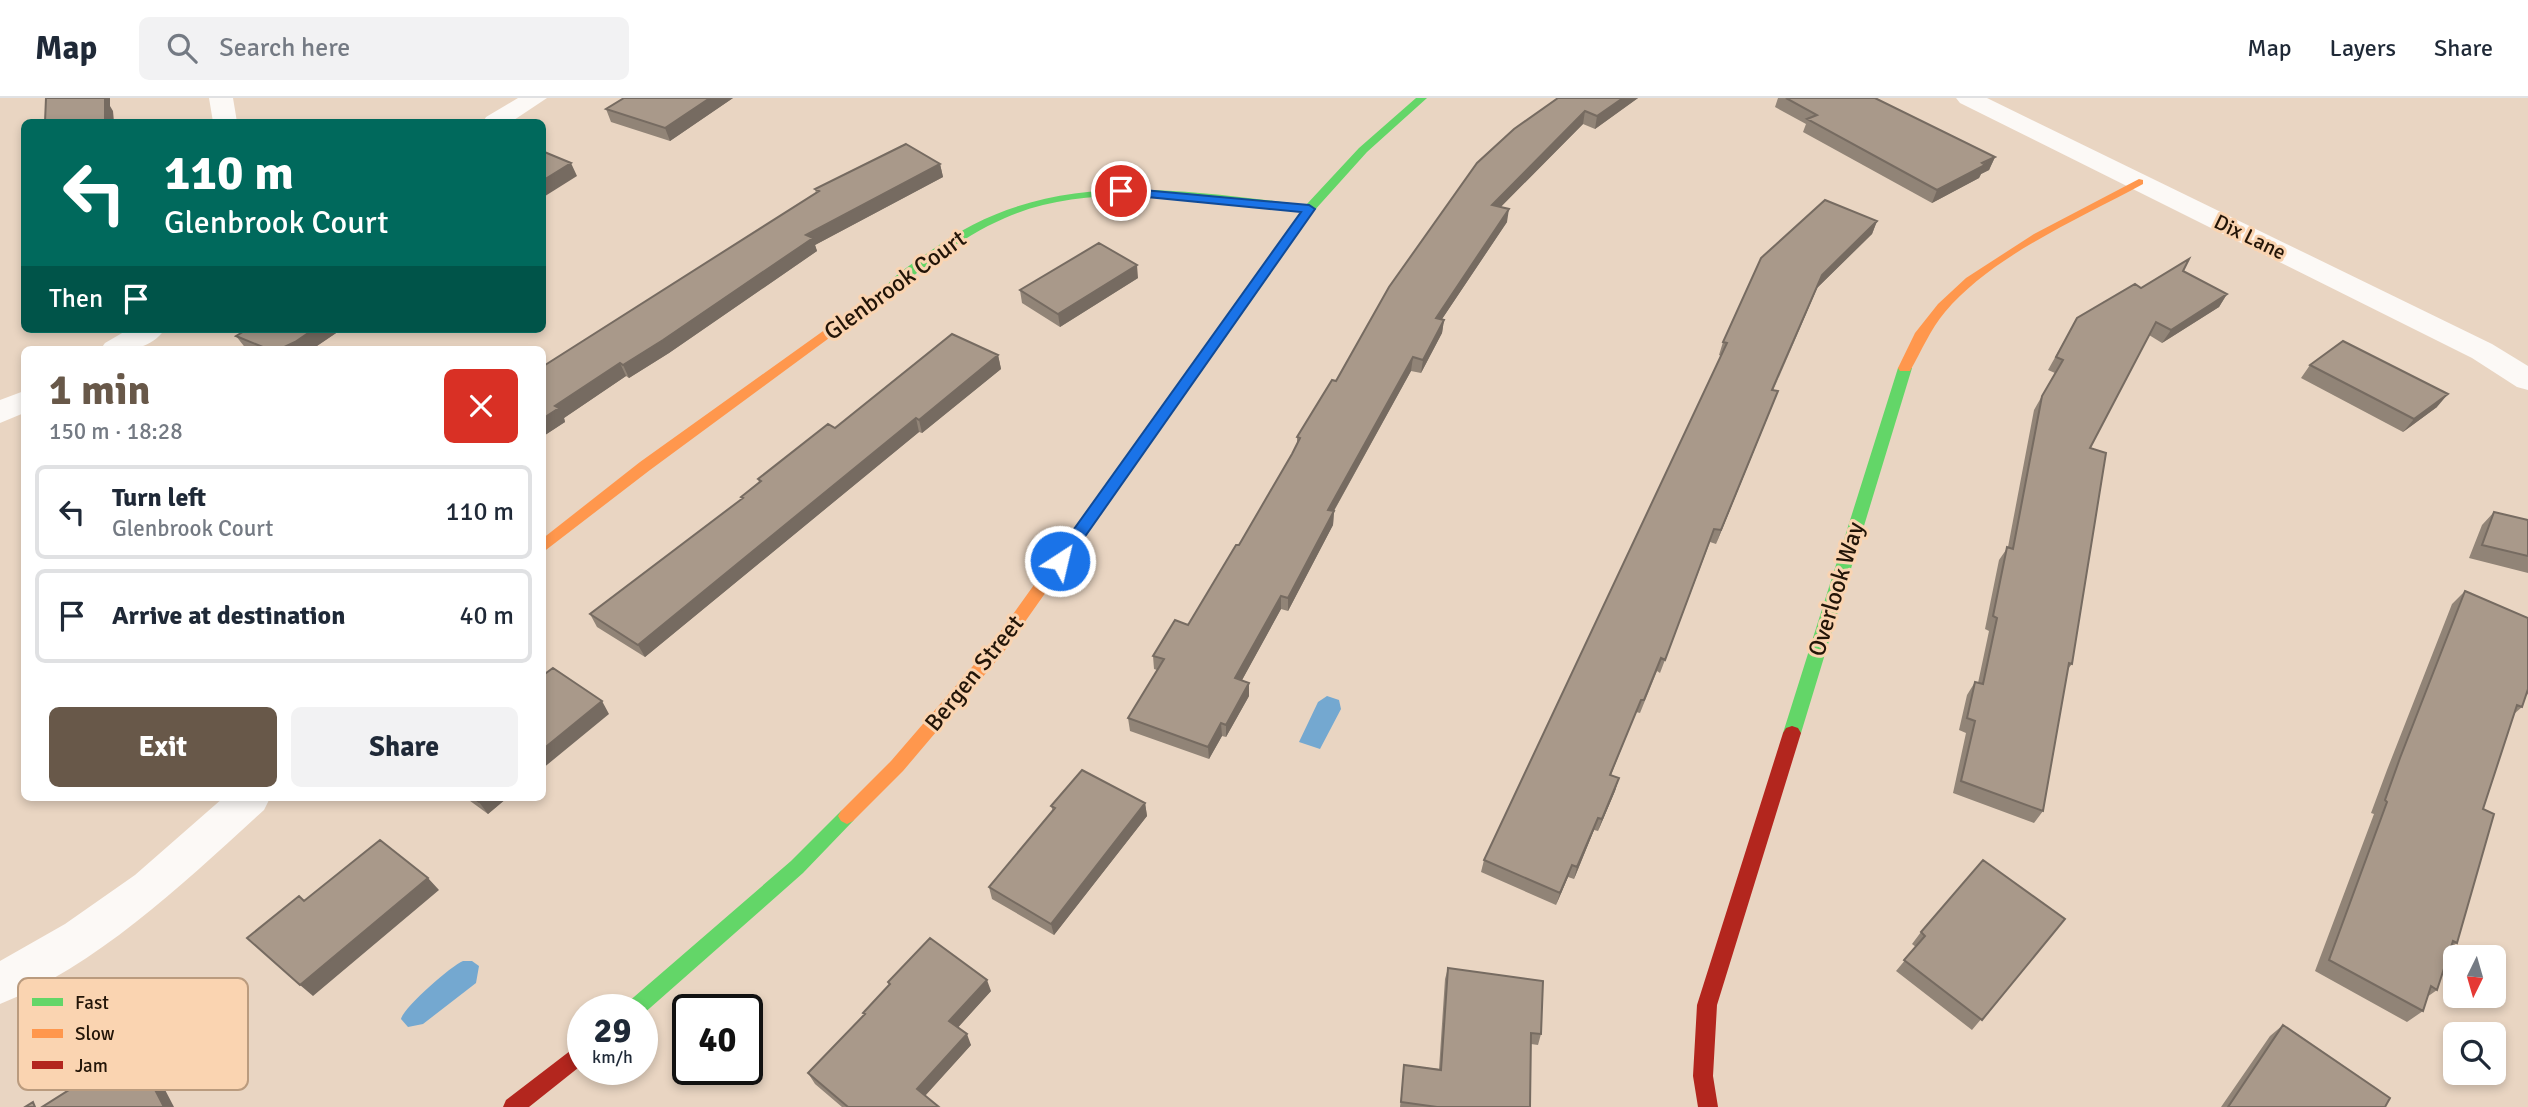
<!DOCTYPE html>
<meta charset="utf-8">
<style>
body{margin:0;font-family:Signika,sans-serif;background:#f2f2f3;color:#1f2937;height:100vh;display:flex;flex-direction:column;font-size:26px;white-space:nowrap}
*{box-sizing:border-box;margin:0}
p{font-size:23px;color:#747a83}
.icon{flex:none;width:38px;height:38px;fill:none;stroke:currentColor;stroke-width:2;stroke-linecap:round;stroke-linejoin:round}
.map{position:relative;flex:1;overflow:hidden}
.drawer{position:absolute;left:21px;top:248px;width:525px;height:455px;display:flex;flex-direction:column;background:#fff;border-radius:10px;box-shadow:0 4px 10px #0003}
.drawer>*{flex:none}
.guide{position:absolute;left:21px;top:21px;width:525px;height:214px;border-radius:10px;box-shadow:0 4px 10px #0003;background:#00695c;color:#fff;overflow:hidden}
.needle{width:46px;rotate:185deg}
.fabs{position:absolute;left:2443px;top:847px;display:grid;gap:14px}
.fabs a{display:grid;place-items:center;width:63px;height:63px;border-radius:10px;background:#fff;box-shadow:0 4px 10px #0003;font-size:35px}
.speed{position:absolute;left:567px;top:896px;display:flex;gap:14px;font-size:35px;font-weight:700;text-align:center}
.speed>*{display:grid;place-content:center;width:91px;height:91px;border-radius:50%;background:#fff;box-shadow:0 4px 10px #0003;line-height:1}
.speed small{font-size:18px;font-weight:400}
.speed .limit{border:4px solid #111;border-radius:10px;background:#fff;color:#111}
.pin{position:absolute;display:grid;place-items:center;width:60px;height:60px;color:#fff;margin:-30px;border:4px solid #fff;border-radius:50%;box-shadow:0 2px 7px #0007}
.me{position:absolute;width:77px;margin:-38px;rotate:35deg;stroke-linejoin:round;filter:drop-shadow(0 0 5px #0008)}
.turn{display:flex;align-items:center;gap:24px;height:147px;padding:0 28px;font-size:32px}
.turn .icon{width:91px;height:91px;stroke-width:2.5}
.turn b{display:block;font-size:49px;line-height:60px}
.then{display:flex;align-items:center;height:66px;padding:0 28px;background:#0003;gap:14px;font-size:26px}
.round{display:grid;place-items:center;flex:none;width:74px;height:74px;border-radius:10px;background:#f2f2f3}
.head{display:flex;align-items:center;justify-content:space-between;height:119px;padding:0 28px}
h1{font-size:42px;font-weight:700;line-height:52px;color:#685849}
.action{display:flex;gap:14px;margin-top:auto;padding:14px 28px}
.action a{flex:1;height:80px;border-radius:10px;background:#685849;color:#fff;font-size:28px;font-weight:700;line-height:80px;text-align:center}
.action a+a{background:#f2f2f3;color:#1f2937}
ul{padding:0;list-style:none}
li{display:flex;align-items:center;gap:21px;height:94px;margin:0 14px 10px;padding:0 14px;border:4px solid #e0e1e3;border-radius:10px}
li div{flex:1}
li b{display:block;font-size:26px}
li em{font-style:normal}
header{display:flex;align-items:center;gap:42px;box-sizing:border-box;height:98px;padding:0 35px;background:#fff;border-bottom:2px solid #e0e1e3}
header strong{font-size:33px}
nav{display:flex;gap:38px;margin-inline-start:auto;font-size:24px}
.search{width:490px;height:63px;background:#f2f2f3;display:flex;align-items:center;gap:18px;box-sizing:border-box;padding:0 24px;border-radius:10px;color:#747a83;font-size:26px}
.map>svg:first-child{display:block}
.water{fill:#74a8d0}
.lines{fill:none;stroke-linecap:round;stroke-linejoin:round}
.street{fill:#fcf9f6;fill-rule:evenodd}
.fast{fill:#63d668;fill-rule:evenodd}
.slow{fill:#ff974d;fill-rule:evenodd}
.jam{fill:#b3261e;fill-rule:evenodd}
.wall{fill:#918477}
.shaded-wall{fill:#766b61}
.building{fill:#a9998a;stroke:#766b61;stroke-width:2}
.route{fill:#1a73e8;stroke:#114b97;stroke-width:2}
.labels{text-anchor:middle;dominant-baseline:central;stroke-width:6;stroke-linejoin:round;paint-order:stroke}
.far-street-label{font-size:21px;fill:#231508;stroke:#fad4b1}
.street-label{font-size:24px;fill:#231508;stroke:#fad4b1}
.key{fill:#fad4b1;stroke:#ba9b7e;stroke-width:2}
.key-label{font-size:19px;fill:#231508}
</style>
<header>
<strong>Map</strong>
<div class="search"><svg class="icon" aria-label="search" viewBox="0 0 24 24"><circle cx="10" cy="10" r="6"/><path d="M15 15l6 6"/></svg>Search here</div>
<nav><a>Map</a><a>Layers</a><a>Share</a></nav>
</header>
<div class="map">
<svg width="2528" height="1009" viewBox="0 0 2528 1009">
<rect width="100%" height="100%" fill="#e9d5c2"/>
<path class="water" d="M1327 598 1339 602 1341 611 1320 651 1299 644 1318 604Z
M463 863H472L479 868 476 885 423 926 408 929 401 921C404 909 451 868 463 863Z"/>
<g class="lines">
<path class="street" d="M209 0H233L237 24H213Z
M518 0H547L511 24H483L486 19Z
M1956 0H1987L2492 246 2528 268V292L2517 289 2472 260 1960 5Z
M129 231H165C149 254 124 252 100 252L105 245Z
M24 293V315L0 325V302Z
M223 700H270L264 712C187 782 98 868 0 906V863L65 826 135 777Z"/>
<path class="fast" d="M1416 0H1427L1367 54 1313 114 1220 247 1215 248 1208 244 1301 114C1210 102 1092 81 1005 120 965 137 932 164 897 190L893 191 887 187C898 174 915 164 929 154 1045 68 1172 91 1306 107L1359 50Z
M1905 266 1912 270 1801 635 1798 640 1792 642 1786 640 1783 635 1898 270Z
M847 710 853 713 856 718 853 723 803 775 642 917V912H624L627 905 791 763 841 713Z"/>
<path class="slow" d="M2139 81 2143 82V86C2079 121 1993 157 1945 214 1930 232 1922 252 1910 273H1900L1898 270 1915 235 1938 206 1966 180 2034 136Z
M893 183 897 184V190L650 372 542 455V441L640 364Z
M1215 240 1222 244 1220 247 1003 555 903 673 853 723 847 726 841 723 838 718 841 713 891 663 991 547 1210 241Z"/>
<path class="jam" d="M1792 628 1798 630 1801 635 1717 907 1713 978 1718 1009H1698L1693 978 1697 907 1783 635 1786 630Z
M583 943V966L529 1009H503L506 1002Z"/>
</g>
<path class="wall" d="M733 0 670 43 611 24 606 11Z
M1558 0H1638L1595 31 1583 26 1500 109 1507 124 1442 221 1444 222 1442 235 1421 275 1411 273 1334 413 1333 427 1288 513 1281 511 1242 582 1249 598 1226 639 1222 638 1209 661 1130 633 1128 620 1157 572 1154 571 1153 558 1188 527 1239 447 1292 356 1297 347V339L1336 283Z
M1778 0H1875L1995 59 1989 72 1981 76 1979 80 1932 105 1803 34 1806 26 1775 9Z
M940 66 943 79 815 147 817 153 669 255 629 280 626 278 564 320 565 324 542 339V269L816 95 815 91Z
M1877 123 1872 136 1817 190 1773 292V306L1716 446 1710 444 1660 575 1657 573 1640 615 1636 614 1611 677 1619 680 1615 693 1598 733 1594 732 1574 781 1568 779 1556 807 1481 774 1484 762 1721 258 1719 257 1723 244Z
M2183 173 2227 196 2219 209 2162 245 2149 237 2090 350 2072 566 2067 572 2043 713 2034 725 1953 695 1966 635 1959 632 1967 597 1975 584 1978 585 1989 533 1985 531 1999 462 2008 449 2034 312 2055 275 2048 272 2077 220 2141 190Z
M1138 180 1060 229 1022 205 1020 192Z
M342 231 311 252H247L236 238Z
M998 257 1001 271 922 335 919 334 645 559 597 529 590 516 742 401 741 399 759 384 758 381 835 330Z
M2310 267 2437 309 2403 334 2301 280Z
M2494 414 2528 422V475L2469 460 2482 427Z
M2465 493 2528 520V596L2526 597 2522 609 2514 616 2483 711 2457 845 2451 849 2437 892 2427 899 2423 913 2407 924 2315 873 2374 716 2371 715 2387 672 2452 506Z
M466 700H507L488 716Z
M1145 705 1147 718 1054 837 992 801 989 789 1053 713 1051 708Z
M2065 821 1972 932 1896 873 1916 849 1912 846 1921 834Z
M1448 870 1541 936 1538 947 1531 946 1529 1009H1400L1404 967 1439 971 1445 881Z
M888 884 991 893 958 929 971 947 925 998 939 1009H842L815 986 808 975 864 917 863 915 889 887Z
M2283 927 2385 1009H2221L2270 938Z"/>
<path class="shaded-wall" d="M102 0H110V8L113 13 114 24H105Z
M710 0H733L670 43 665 30Z
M1623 0H1638L1595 31 1597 18Z
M1585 13 1583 26 1490 120 1492 107Z
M1995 59 1989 72 1981 76 1979 80 1932 105 1937 92Z
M571 65 577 78 542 100V83Z
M940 66 943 79 815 147 817 153 669 255 629 280 623 267 806 137Z
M1509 111 1507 124 1434 233 1436 220Z
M1877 123 1872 136 1817 190 1768 305 1822 177Z
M1137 167 1138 180 1060 229 1058 216Z
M2227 196 2219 209 2162 245 2171 232Z
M1444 222 1442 235 1421 275 1423 262Z
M314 231H342L311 252H278Z
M998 257 1001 271 922 335 919 322Z
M1413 259 1411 273 1327 425 1328 412Z
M620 265 626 278 564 320 565 324 542 339V321L555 308Z
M1778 293 1773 306 1716 446 1721 432Z
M2448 296 2437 309 2403 334 2414 321Z
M916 320 919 334 645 559 638 547Z
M1334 413 1333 427 1288 513V500Z
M1281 498V511L1236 593 1235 580Z
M1249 585V598L1226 639V627Z
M602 603 609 616 542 671V652Z
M1221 625 1222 638 1209 661 1208 649Z
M1619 680 1615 693 1598 733 1602 721Z
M483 700H507L488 716 479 704Z
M1145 705 1147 718 1054 837 1051 826Z
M1598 720 1594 732 1574 781 1577 769Z
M1572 767 1568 779 1556 807 1560 795Z
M428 780 439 792 313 898 300 887Z
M987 882 991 893 954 934 949 923Z
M967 936 971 947 922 1001 917 991Z
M134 951 149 961 174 1009H164Z"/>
<path class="building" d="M46 0H105V24H45Z
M624 0H710L665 30 606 11Z
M1558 0H1623L1597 18 1585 13 1492 107 1509 111 1436 220 1444 222 1423 262 1413 259 1328 412 1334 413 1288 500 1281 498 1235 580 1249 585 1226 627 1221 625 1208 649 1128 620 1164 561 1153 558 1175 522 1188 527 1236 447H1239L1292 356 1300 340 1297 339 1332 282 1336 283 1389 189 1477 65 1514 31Z
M1786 0H1875L1995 59 1982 65 1985 67 1937 92 1807 21 1817 17Z
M906 46 940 66 806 137 813 140 663 242 623 267 620 265 555 308 559 310 542 321V269L819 93 815 91Z
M542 53 571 65 542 83Z
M1825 102 1877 123 1822 177 1772 292 1778 293 1721 432 1714 431 1665 562 1661 560 1644 602H1641L1610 677 1619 680 1602 721 1598 720 1577 769 1572 767 1560 795 1484 762 1727 245 1723 244 1761 160Z
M1099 145 1137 167 1058 216 1020 192Z
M2189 161 2183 173 2227 196 2171 232 2156 224 2090 350 2106 355 2072 566 2069 565 2043 713 1961 683 1975 623 1967 620 1975 584 1983 586 1997 520 1993 518 2007 449 2013 451 2042 298 2063 262 2056 259 2077 220 2135 186 2141 190Z
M248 231H314L295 244 278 252H270L236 238Z
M952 236 998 257 919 322 916 320 638 547 590 516 743 400 741 399 761 383 758 381 828 326 835 330Z
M2343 243 2448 296 2414 321 2310 267Z
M2494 414 2528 422V458L2482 447Z
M2465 493 2528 520V591L2522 609 2517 607 2483 711 2494 716 2457 845 2453 843 2437 892 2431 888 2423 913 2329 862 2387 704 2385 702 2400 660Z
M553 570 602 603 542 652V578Z
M1082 672 1145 705 1051 826 989 789 1055 710 1051 708Z
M474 700H483L479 704Z
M380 742 428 780 300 887 247 840 299 798 304 803Z
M1983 762 2065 821 1982 922 1904 862 1925 838 1921 834Z
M930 840 987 882 949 923 967 936 917 991 939 1009H848L808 975 865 916 863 915 890 886 888 884Z
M1448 870 1543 883 1541 936 1531 935 1530 1009H1437L1401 1004 1404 967 1441 972Z
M2283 927 2390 1000 2385 1009H2228Z
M134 951 164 1009H42Z
M33 1004 35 1009H25Z"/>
<path class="route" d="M1121 90 1309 107 1315 111 1065 467 1060 469 1052 463 1054 459 1301 114 1117 96V91Z"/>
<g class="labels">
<g class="far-street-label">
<text transform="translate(2250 139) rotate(26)">Dix Lane</text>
</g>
<g class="street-label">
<text transform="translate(895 187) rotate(-36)">Glenbrook Court</text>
<text transform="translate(1836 491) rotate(-73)">Overlook Way</text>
<text transform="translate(974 575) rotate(-51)">Bergen Street</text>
</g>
</g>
<rect x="18" y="880" width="230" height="112" rx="10" class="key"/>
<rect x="32" y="900" width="31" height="8" fill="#63d668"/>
<rect x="32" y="931" width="31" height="9" fill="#ff974d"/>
<rect x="32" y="963" width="31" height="8" fill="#b3261e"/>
<g class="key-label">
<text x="75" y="911">Fast</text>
<text x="75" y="942">Slow</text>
<text x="75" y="974">Jam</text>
</g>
</svg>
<div class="fabs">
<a><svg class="needle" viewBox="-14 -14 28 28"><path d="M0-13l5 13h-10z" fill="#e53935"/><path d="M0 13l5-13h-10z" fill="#747a83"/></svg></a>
<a><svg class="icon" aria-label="search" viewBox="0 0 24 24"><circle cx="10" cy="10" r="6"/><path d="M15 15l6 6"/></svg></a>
</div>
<div class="speed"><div>29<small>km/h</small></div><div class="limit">40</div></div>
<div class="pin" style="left:1121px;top:93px;background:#d93025"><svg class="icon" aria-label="arrive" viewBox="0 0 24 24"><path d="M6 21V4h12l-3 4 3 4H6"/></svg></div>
<svg class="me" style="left:1060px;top:463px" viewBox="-20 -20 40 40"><circle r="17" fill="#1a73e8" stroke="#fff" stroke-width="3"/><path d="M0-11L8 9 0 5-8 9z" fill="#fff"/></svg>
<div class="guide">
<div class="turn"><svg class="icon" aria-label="left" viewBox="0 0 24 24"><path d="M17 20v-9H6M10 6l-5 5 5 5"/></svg><div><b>110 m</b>Glenbrook Court</div></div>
<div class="then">Then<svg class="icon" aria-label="arrive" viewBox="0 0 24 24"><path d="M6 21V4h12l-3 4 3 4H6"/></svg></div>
</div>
<section class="drawer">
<div class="head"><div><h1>1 min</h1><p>150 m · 18:28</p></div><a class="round" style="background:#d93025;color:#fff"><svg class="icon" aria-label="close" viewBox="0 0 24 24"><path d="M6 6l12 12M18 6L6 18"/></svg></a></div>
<ul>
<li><svg class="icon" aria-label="left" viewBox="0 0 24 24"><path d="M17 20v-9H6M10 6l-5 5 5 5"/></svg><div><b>Turn left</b><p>Glenbrook Court</p></div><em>110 m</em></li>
<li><svg class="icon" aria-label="arrive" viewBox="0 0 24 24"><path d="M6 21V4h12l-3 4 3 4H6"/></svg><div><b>Arrive at destination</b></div><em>40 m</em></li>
</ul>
<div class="action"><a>Exit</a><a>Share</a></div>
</section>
</div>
